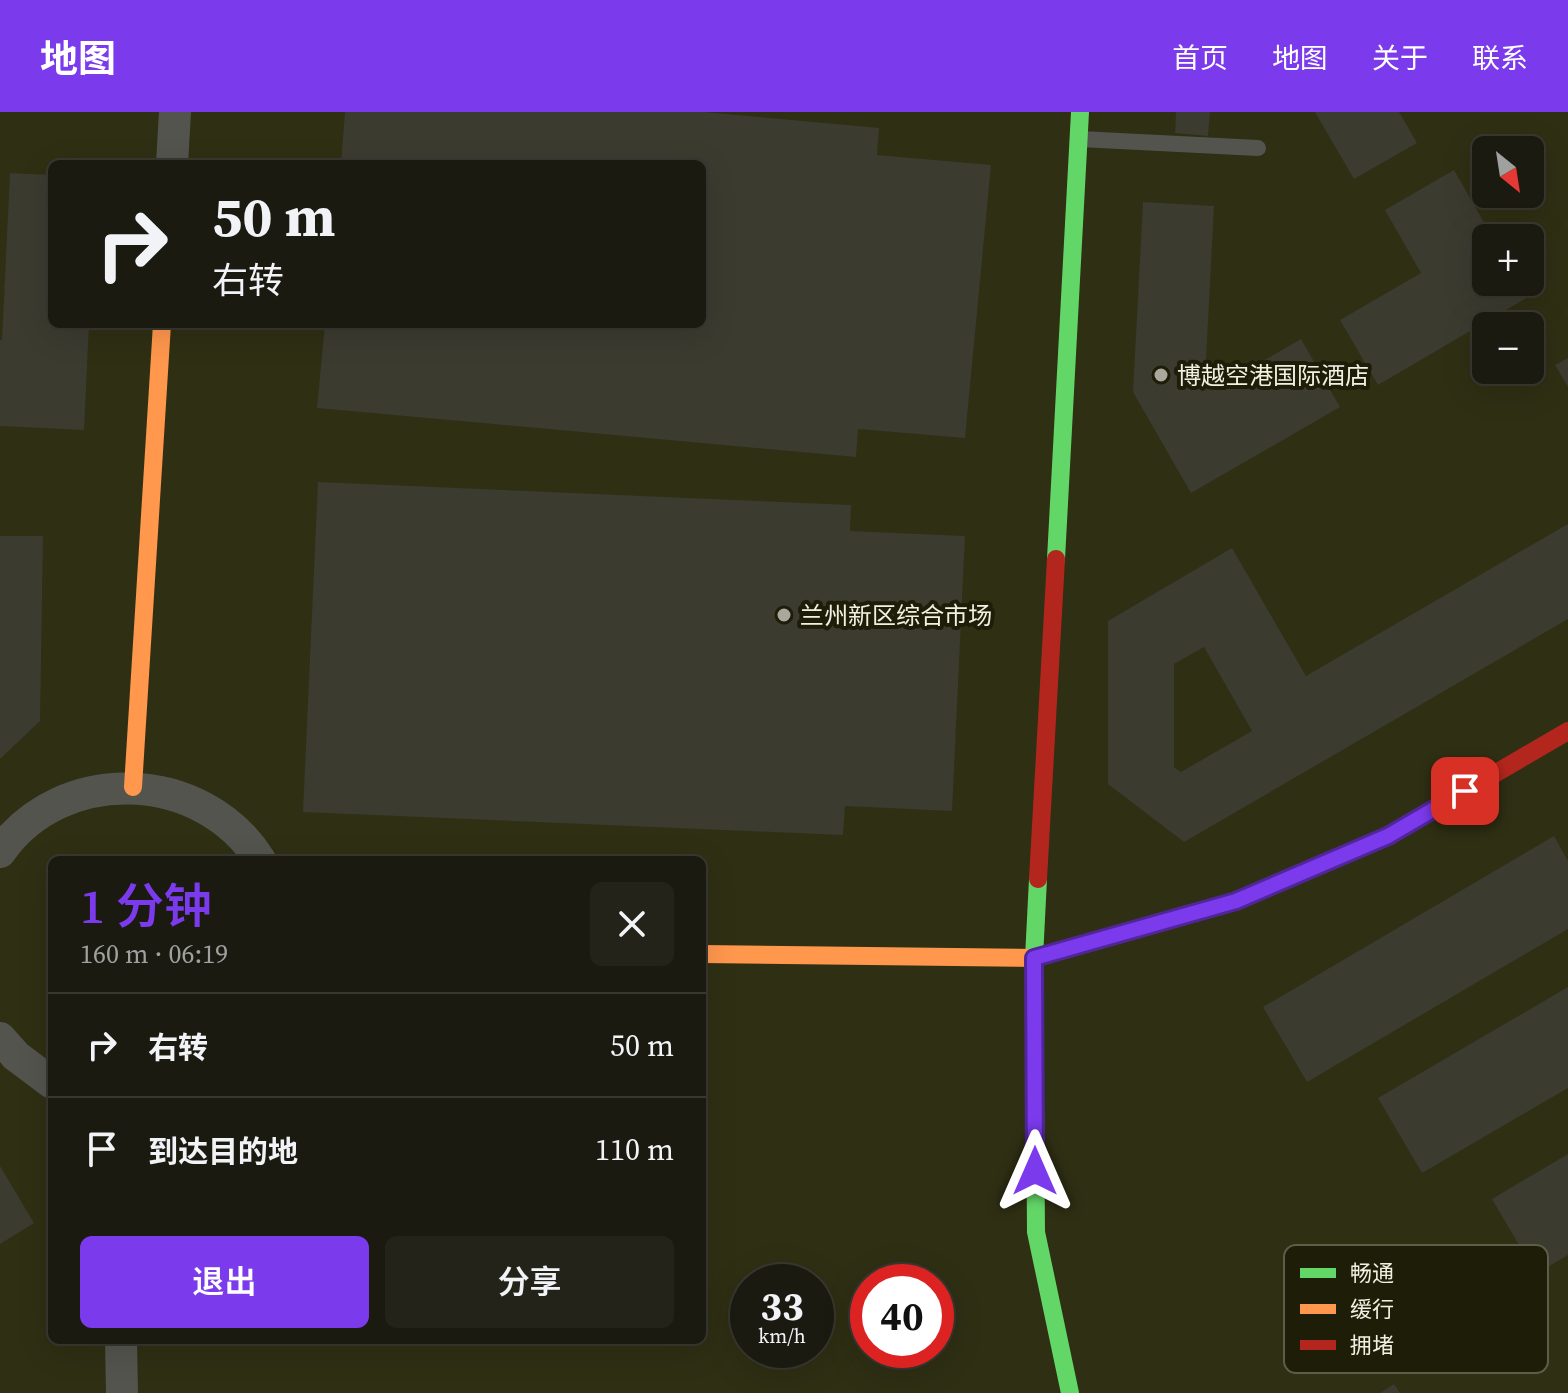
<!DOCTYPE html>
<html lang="zh">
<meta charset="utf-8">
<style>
body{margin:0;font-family:"Source Serif 4","Noto Sans SC",serif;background:#23231a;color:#f1f3f6;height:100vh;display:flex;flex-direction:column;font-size:30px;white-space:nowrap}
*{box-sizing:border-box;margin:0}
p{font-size:26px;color:#9fa19f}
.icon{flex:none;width:44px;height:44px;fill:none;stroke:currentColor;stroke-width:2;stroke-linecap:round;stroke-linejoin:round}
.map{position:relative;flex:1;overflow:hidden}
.side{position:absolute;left:48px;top:744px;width:658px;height:488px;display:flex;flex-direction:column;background:#1a1a11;border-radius:12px;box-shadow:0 8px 32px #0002,0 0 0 2px #383831}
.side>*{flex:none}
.banner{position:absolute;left:48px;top:48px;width:658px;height:168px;border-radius:12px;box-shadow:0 8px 32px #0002,0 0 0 2px #383831;background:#1a1a11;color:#f1f3f6;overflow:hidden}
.needle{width:52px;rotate:150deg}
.buttons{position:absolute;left:1472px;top:24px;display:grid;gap:16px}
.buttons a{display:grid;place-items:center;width:72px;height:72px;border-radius:12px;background:#1a1a11;box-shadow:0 8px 32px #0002,0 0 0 2px #383831;font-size:40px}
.speed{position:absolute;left:730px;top:1152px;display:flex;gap:16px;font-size:40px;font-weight:700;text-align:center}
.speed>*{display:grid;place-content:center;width:104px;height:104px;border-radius:50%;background:#1a1a11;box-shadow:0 8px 32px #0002,0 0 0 2px #383831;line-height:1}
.speed small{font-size:20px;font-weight:400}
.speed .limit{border:12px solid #d22;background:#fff;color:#111}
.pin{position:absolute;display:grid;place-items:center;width:68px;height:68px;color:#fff;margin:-34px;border-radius:16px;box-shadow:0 4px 12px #0006}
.me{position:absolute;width:88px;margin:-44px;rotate:0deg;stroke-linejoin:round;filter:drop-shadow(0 0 6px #0008)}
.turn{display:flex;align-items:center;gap:28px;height:168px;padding:0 32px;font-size:36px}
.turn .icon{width:104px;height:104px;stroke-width:2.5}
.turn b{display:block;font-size:56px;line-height:68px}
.round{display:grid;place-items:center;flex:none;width:84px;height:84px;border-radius:12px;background:#23231a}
.summary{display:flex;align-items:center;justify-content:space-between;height:136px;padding:0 32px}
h1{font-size:48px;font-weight:600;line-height:60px;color:#7c3aed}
.action{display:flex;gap:16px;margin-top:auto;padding:16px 32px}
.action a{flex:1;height:92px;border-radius:12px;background:#7c3aed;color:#fff;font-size:32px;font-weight:600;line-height:92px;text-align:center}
.action a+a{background:#23231a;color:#f1f3f6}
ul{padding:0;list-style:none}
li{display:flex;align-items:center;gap:24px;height:104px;padding:0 32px;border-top:2px solid #383831}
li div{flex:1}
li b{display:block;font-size:30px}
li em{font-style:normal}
header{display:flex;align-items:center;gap:48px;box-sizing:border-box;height:112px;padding:0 40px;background:#7c3aed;color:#fff}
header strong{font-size:38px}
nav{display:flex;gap:44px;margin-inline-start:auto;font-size:28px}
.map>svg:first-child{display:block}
.built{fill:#2f2f14;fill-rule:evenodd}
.building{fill:#3b3b30;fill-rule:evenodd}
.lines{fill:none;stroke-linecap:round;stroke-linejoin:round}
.lane{stroke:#54544f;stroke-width:16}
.street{stroke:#54544f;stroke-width:32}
.fast{stroke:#63d668;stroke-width:18}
.slow{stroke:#ff974d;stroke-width:18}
.jam{stroke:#b3261e;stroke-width:18}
.route-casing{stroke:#51269a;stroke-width:20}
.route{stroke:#7c3aed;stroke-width:14}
.poi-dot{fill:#a8a99c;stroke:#1e1d08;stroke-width:3}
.labels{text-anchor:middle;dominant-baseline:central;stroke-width:8;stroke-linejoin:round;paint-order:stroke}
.poi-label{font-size:24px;fill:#f0f1e3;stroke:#1e1d08;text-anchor:start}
.key{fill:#1e1d08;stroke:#5d5d4a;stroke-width:2}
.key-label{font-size:22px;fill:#f0f1e3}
</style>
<header>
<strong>地图</strong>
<nav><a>首页</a><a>地图</a><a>关于</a><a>联系</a></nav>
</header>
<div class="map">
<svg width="1568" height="1281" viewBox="0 0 1568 1281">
<rect width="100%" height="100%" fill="#222217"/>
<path class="built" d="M0 0H1568V1281H0ZM1486 38H1530V82H1486ZM52 52H702V212H52ZM1486 126H1530V170H1486ZM1486 214H1530V258H1486ZM52 748H702V1228H52ZM748 1170H816V1238H748ZM868 1170H936V1238H868Z"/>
<path class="building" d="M345 0H704L879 16 877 43 991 53 965 326 858 317 856 345 317 296 325 212H702V52H341Z
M1176 0H1210L1208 24 1175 21Z
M1315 0H1399L1417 31 1354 67Z
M1454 58 1493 126H1486V170H1519L1528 185 1378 273 1340 208 1421 161 1385 98Z
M10 61 52 63V212H89L84 318 0 314V228H2Z
M1143 90 1214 94 1206 249 1220 274 1301 227 1340 295 1191 381 1133 280Z
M1568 246V275L1555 253Z
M318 370 851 393 850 419 965 424 952 699 845 694 843 723 303 700Z
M1568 412V507L1184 730 1108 672V509L1232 436 1306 564ZM1204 535 1252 619 1181 660 1174 655V552Z
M0 424H43L40 609 0 647Z
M1554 724 1568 749V817L1307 970 1263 895Z
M1568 875V976L1422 1061 1378 986Z
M1568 1042V1143L1536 1162 1492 1087Z
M0 1054 34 1111 0 1132Z
M1394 1272 1400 1281H1380Z"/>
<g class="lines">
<path class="lane" d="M1080 27 1258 36"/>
<path class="street" d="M172 52 175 0
M0 740C62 651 203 657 260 748
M0 926 16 944 52 971
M121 1228 122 1281"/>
<path class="fast" d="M1056 447 1080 0
M1038 767 1034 846 1036 1120 1070 1281"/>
<path class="slow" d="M133 675 162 212
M702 842 1034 846 1138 817"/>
<path class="jam" d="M1038 767 1056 447
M1138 817 1236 789 1388 724 1568 619"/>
</g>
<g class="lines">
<g class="route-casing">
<path id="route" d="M1035 1059 1034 846 1236 789 1388 724 1465 679"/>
</g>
<use href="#route" class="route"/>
</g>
<g class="poi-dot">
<circle cx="1161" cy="263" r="8"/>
<circle cx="784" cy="503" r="8"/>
</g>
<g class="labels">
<g class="poi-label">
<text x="1177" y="263">博越空港国际酒店</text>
<text x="800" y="503">兰州新区综合市场</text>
</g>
</g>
<rect x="1284" y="1133" width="264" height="128" rx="12" class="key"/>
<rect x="1300" y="1156" width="36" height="10" fill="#63d668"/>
<rect x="1300" y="1192" width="36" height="10" fill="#ff974d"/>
<rect x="1300" y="1228" width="36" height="10" fill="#b3261e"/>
<g class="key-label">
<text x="1350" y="1169">畅通</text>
<text x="1350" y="1205">缓行</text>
<text x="1350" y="1241">拥堵</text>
</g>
</svg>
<div class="buttons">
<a><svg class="needle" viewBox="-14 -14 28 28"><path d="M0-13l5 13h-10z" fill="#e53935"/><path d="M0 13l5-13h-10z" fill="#9fa19f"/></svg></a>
<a>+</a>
<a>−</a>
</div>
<div class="speed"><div>33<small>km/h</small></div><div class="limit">40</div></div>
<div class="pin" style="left:1465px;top:679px;background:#d93025"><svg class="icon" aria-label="arrive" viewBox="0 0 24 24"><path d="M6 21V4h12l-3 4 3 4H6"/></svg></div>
<svg class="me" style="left:1035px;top:1059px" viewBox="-20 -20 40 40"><path d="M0-17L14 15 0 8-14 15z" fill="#7c3aed" stroke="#fff" stroke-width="4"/></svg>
<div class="banner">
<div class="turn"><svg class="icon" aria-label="right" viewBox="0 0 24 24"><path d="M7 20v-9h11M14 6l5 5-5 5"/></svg><div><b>50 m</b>右转</div></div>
</div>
<section class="side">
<div class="summary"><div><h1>1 分钟</h1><p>160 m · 06:19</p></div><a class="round"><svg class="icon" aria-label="close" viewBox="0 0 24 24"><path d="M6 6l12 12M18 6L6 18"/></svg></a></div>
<ul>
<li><svg class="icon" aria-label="right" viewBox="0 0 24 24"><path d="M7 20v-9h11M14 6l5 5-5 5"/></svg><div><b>右转</b></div><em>50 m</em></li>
<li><svg class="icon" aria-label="arrive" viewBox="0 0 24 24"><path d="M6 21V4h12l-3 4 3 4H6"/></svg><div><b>到达目的地</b></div><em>110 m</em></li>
</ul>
<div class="action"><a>退出</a><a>分享</a></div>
</section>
</div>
